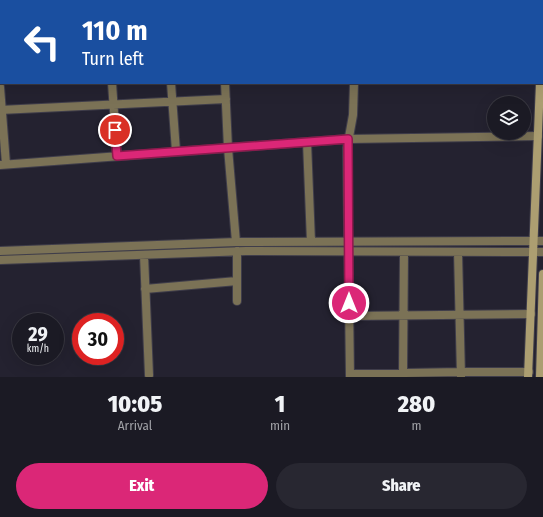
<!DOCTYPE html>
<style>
body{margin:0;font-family:"Fira Sans Condensed",sans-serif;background:#282731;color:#f1f3f6;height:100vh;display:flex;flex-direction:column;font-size:15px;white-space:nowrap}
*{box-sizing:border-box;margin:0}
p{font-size:13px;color:#a0a1a6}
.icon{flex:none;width:22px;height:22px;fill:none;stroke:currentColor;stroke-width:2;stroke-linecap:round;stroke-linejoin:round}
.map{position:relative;height:377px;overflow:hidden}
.side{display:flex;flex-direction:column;background:#1b1a24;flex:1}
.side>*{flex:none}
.hud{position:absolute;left:0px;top:0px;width:543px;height:84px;box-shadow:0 4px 16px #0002,0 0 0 1px #393841;background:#1a4fa0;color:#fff;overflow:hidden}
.buttons{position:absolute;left:487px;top:96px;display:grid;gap:8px}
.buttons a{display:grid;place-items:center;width:44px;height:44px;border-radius:50%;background:#1b1a24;box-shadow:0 4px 16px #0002,0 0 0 1px #393841;font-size:20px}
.speed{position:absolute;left:12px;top:313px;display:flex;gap:8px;font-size:20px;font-weight:700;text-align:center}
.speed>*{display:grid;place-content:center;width:52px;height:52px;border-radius:50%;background:#1b1a24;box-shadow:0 4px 16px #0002,0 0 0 1px #393841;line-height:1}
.speed small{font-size:10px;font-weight:400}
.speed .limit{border:6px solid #d22;background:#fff;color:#111}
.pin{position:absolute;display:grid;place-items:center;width:34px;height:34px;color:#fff;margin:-17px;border:2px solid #fff;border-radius:50%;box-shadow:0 1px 4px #0007}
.me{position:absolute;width:44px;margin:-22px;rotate:0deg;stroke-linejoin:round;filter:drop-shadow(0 0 3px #0008)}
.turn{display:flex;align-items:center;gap:14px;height:84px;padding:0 16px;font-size:18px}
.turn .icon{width:52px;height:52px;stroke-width:2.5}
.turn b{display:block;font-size:28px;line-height:34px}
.eta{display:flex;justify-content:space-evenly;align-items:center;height:68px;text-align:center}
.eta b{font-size:24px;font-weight:800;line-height:28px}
.primary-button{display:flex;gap:8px;margin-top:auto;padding:8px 16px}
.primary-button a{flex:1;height:46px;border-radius:24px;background:#db2777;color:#fff;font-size:16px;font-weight:800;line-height:46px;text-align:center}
.primary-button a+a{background:#282731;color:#f1f3f6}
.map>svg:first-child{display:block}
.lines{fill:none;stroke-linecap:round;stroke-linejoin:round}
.street-casing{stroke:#3f3d4a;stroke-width:10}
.secondary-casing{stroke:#3f3d4a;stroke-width:10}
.street{stroke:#7b7256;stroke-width:8}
.secondary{stroke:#ac9e71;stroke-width:8}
.route-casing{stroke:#8e194d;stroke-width:10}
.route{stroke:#db2777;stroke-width:7}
</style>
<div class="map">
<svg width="543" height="377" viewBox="0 0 543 377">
<rect width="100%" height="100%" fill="#242230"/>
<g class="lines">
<g class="street-casing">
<path id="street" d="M112 0V1
M164 0V1
M476 0 488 1
M359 1V0
M377 1V0
M435 1V0
M542 6H543
M542 47H543
M0 65H1
M112 83 117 156
M171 83 176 151
M225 83 228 148 236 242
M0 87 6 164
M0 110 226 99
M307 142 311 242
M0 165 348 139 538 136
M0 251 236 242 543 241
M458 252 461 376
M144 255 149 375
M0 260 246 251 543 252
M145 289 237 281
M237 301V251
M349 316 531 314
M403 373 404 252
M350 374 461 372H529
M350 377 347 148 353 115 354 83"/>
</g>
<g class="secondary-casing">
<path id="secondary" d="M542 38 543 21
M528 377 540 83
M540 377 543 274"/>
</g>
<use href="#street" class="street"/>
<use href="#secondary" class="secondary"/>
</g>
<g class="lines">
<g class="route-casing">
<path id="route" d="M115 130 117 156 348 139 349 303"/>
</g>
<use href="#route" class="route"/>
</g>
</svg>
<div class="buttons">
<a><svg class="icon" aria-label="layers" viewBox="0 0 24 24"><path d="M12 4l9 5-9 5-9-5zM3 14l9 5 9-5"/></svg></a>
</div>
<div class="speed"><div>29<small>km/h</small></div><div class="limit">30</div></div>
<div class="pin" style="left:115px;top:130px;background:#d93025"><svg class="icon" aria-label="arrive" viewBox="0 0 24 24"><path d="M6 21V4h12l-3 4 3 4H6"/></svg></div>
<svg class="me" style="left:349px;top:303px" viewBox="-20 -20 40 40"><circle r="17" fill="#db2777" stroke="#fff" stroke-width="3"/><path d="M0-11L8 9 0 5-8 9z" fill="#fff"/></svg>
<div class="hud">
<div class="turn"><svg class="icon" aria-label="left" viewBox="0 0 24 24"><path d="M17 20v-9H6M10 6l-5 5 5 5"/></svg><div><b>110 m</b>Turn left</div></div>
</div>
</div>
<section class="side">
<div class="eta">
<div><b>10:05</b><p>Arrival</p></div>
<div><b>1</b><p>min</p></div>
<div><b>280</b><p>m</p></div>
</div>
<div class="primary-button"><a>Exit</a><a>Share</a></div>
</section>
